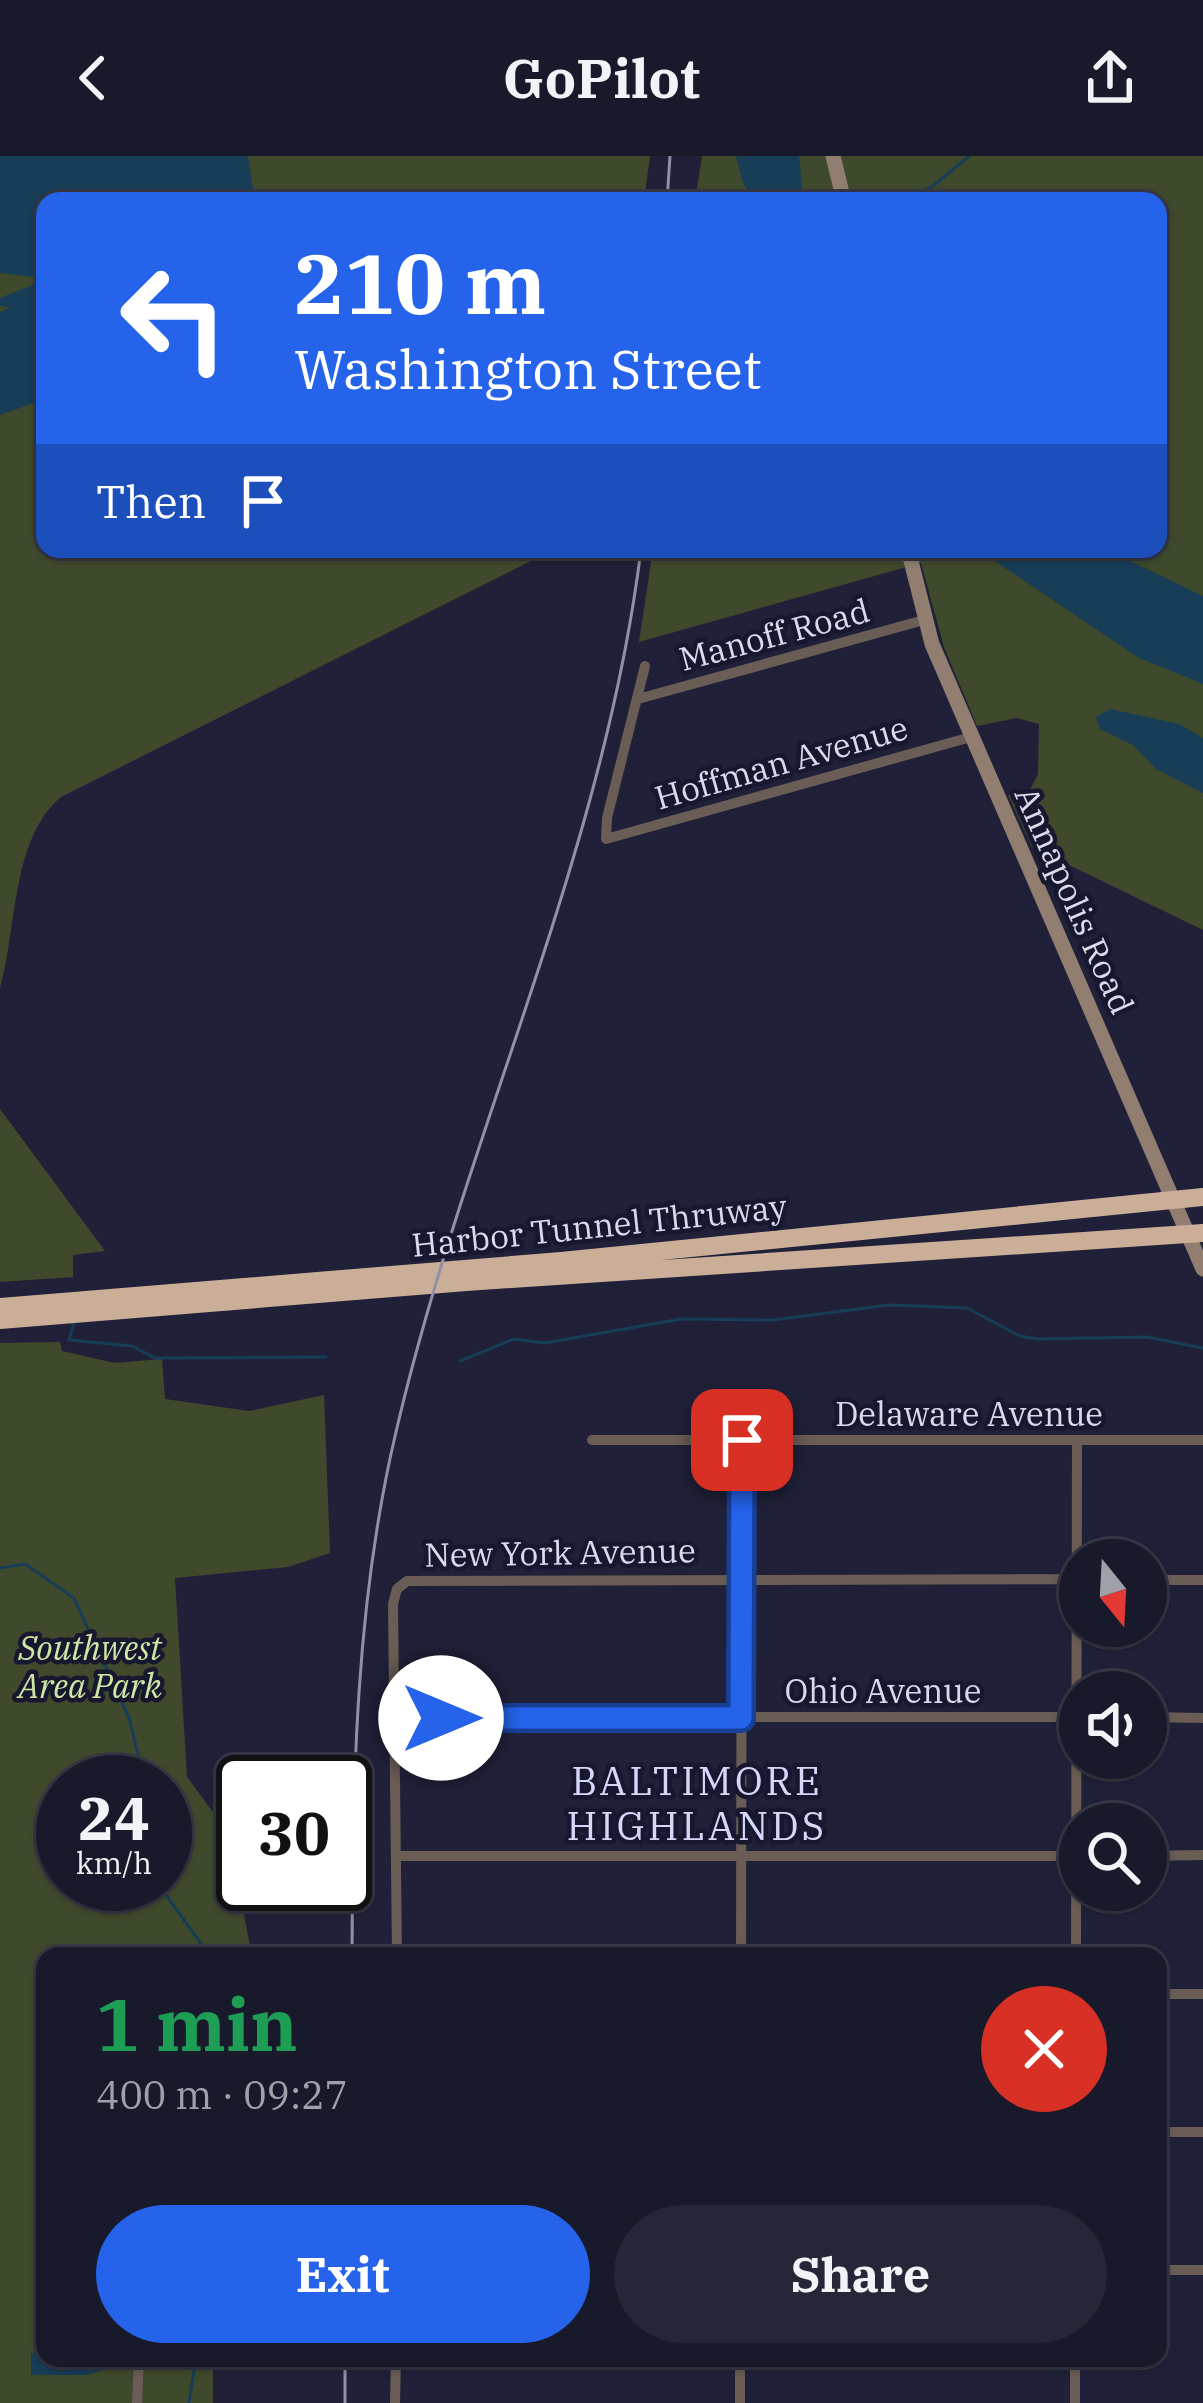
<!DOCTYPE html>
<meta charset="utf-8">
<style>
body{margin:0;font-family:"IBM Plex Serif",serif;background:#252637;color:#f1f3f6;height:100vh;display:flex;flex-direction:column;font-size:45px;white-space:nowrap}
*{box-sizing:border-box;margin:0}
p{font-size:39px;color:#9fa0a9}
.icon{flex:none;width:66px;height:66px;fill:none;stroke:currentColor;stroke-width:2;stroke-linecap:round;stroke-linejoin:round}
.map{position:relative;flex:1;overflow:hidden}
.details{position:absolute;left:36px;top:1791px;width:1131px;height:420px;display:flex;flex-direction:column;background:#18192b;border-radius:24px;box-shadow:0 3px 9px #0004,0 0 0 3px #363847}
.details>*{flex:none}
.hud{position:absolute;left:36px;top:36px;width:1131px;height:366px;border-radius:24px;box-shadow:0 3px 9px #0004,0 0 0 3px #363847;background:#2563eb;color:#fff;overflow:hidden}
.needle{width:78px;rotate:162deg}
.controls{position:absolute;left:1059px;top:1383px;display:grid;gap:24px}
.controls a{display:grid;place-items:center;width:108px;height:108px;border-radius:50%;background:#18192b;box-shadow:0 3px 9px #0004,0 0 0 3px #363847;font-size:60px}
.speed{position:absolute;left:36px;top:1599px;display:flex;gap:24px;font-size:60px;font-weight:700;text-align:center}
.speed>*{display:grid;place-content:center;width:156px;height:156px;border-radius:50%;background:#18192b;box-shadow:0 3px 9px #0004,0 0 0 3px #363847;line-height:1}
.speed small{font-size:30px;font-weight:400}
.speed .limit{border:6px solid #111;border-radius:18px;background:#fff;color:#111}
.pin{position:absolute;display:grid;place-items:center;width:102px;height:102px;color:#fff;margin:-51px;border-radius:24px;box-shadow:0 6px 18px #0006}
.me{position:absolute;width:132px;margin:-66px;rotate:90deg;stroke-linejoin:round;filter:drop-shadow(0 0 9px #0008)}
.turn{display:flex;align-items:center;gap:42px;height:252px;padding:0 60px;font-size:54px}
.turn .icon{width:156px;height:156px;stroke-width:2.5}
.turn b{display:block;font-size:84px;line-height:102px}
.then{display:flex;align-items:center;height:114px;padding:0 60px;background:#0003;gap:24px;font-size:45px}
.round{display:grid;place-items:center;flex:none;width:126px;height:126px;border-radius:63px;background:#252637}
.head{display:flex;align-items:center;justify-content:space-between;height:204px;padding:0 60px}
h1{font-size:72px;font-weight:800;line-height:90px;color:#1e9e55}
.cta{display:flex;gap:24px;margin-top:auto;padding:24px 60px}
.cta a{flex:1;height:138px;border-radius:72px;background:#2563eb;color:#fff;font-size:48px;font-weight:800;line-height:138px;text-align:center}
.cta a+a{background:#252637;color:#f1f3f6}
header{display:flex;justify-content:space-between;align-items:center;height:156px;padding:0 60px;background:#18192b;font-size:54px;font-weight:800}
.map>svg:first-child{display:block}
.green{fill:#3f4a2d;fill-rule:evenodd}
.water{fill:#173d57}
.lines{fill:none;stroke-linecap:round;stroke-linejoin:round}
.stream{stroke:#173d57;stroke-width:3}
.street{stroke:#695d55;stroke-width:10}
.secondary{stroke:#917e70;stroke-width:15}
.highway{stroke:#cbae98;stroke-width:18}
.tram{stroke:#9091a5;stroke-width:3}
.route-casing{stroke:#184099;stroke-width:30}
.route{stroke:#2563eb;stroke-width:21}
.labels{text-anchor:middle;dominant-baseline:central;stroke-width:9;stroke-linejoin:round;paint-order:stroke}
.street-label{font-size:33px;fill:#d9daeb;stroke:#17172f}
.park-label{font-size:33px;font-style:italic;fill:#cee7a4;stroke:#17172f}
.quarter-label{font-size:39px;letter-spacing:3px;fill:#d5d7f8;stroke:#17172f}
</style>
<header><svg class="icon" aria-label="back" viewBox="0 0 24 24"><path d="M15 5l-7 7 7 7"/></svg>GoPilot<svg class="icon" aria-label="share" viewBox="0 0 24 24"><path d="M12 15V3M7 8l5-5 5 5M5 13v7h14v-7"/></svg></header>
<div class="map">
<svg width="1203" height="2247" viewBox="0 0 1203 2247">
<rect width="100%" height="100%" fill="#202139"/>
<path class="green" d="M0 0H650L644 45H45V393H555L61 641C11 683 17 773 0 832Z
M702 0H1203V774L1032 691 1008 639 1029 636 1038 618 1039 568 1017 562 977 570 944 491 921 407 639 486 653 393H1158V45H695Z
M0 953 105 1095 73 1099V1121L0 1126Z
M60 1186 62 1195 115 1207 162 1203 165 1243 249 1255 324 1239 330 1397 288 1411 175 1422 187 1621 232 1682 243 1708V1728H248L243 1754 252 1800H45V2202H213V2247H0V1187ZM63 1626H165V1728H63Z"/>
<path class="water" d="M0 0H248L253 33 261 45H45V243L0 259V156L11 151 0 150V142L37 127 33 121 0 117Z
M736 0H799L802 32 797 42 755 45 743 27Z
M977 393H1105L1203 440V528L1139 502Z
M1110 553 1179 568 1203 582V637L1156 613 1133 589 1100 573 1096 561Z
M31 2197H45V2202H103L118 2210 86 2219H31Z"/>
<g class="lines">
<path class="stream" d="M904 45 933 30 969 0
M74 1167 69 1184 132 1190 155 1202 326 1201
M460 1205 514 1183 545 1187 681 1163 773 1164 889 1149 967 1152 1020 1180 1037 1183 1147 1181 1203 1192
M0 1412 25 1408 74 1442 129 1562 138 1598 135 1626
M158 1728 210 1800
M189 2247 196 2202"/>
<path class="street" d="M645 510 607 662 606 683 971 581
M638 543 924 464
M592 1284H1203
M1146 1424H1203
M398 1561H1080
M1146 1561 1203 1562
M398 1700H1080
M1146 1700 1203 1699
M397 1800 393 1448 397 1433 407 1425 1080 1423
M741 1800 742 1284
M1076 1800 1077 1284
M1158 1838H1203
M1158 1976H1203
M1158 2114H1203
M137 2247 139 2202
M395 2247 396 2202
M740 2247V2202
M1075 2247V2202"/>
<path class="secondary" d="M833 0 844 45
M908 393 932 488 1203 1113"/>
<path class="highway" d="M0 1151 561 1105 1203 1041
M0 1164 466 1126 1203 1077"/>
<path class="tram" d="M667 45 670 0
M352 1800C353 1623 355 1449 396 1276 465 979 604 698 641 393
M345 2247V2202"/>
</g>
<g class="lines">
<g class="route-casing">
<path id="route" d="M441 1562H741L742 1284"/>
</g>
<use href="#route" class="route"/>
</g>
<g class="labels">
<g class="street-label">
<text transform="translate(774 478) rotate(-15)">Manoff Road</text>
<text transform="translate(781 606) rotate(-16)">Hoffman Avenue</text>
<text transform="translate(1075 744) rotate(66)">Annapolis Road</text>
<text transform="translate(599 1069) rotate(-6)">Harbor Tunnel Thruway</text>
<text x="969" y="1257">Delaware Avenue</text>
<text transform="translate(560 1396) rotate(-1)">New York Avenue</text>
<text x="883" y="1534">Ohio Avenue</text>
</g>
<g class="park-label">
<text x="90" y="1491">Southwest<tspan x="90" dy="38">Area Park</tspan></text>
</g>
<g class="quarter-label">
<text x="697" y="1624">BALTIMORE<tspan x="697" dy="45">HIGHLANDS</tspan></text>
</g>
</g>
</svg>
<div class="controls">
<a><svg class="needle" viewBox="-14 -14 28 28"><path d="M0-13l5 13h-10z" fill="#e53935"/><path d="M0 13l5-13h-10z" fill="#9fa0a9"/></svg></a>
<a><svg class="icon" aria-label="sound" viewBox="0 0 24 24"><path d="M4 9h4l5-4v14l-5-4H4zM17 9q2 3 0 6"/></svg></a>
<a><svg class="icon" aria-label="search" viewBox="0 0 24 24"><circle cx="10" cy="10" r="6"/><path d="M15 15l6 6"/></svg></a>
</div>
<div class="speed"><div>24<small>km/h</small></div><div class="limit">30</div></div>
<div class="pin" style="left:742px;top:1284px;background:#d93025"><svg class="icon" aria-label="arrive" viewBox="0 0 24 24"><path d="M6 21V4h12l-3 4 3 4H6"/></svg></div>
<svg class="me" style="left:441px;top:1562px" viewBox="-20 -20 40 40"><circle r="19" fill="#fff"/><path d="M0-13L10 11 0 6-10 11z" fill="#2563eb"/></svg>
<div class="hud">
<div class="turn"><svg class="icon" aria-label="left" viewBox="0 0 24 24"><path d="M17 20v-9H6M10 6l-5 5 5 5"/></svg><div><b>210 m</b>Washington Street</div></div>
<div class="then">Then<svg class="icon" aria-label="arrive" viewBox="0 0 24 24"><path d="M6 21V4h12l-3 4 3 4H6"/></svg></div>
</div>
<section class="details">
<div class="head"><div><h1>1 min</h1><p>400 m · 09:27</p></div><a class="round" style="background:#d93025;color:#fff"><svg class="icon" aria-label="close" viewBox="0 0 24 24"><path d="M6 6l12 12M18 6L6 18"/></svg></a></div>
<div class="cta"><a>Exit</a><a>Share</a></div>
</section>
</div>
